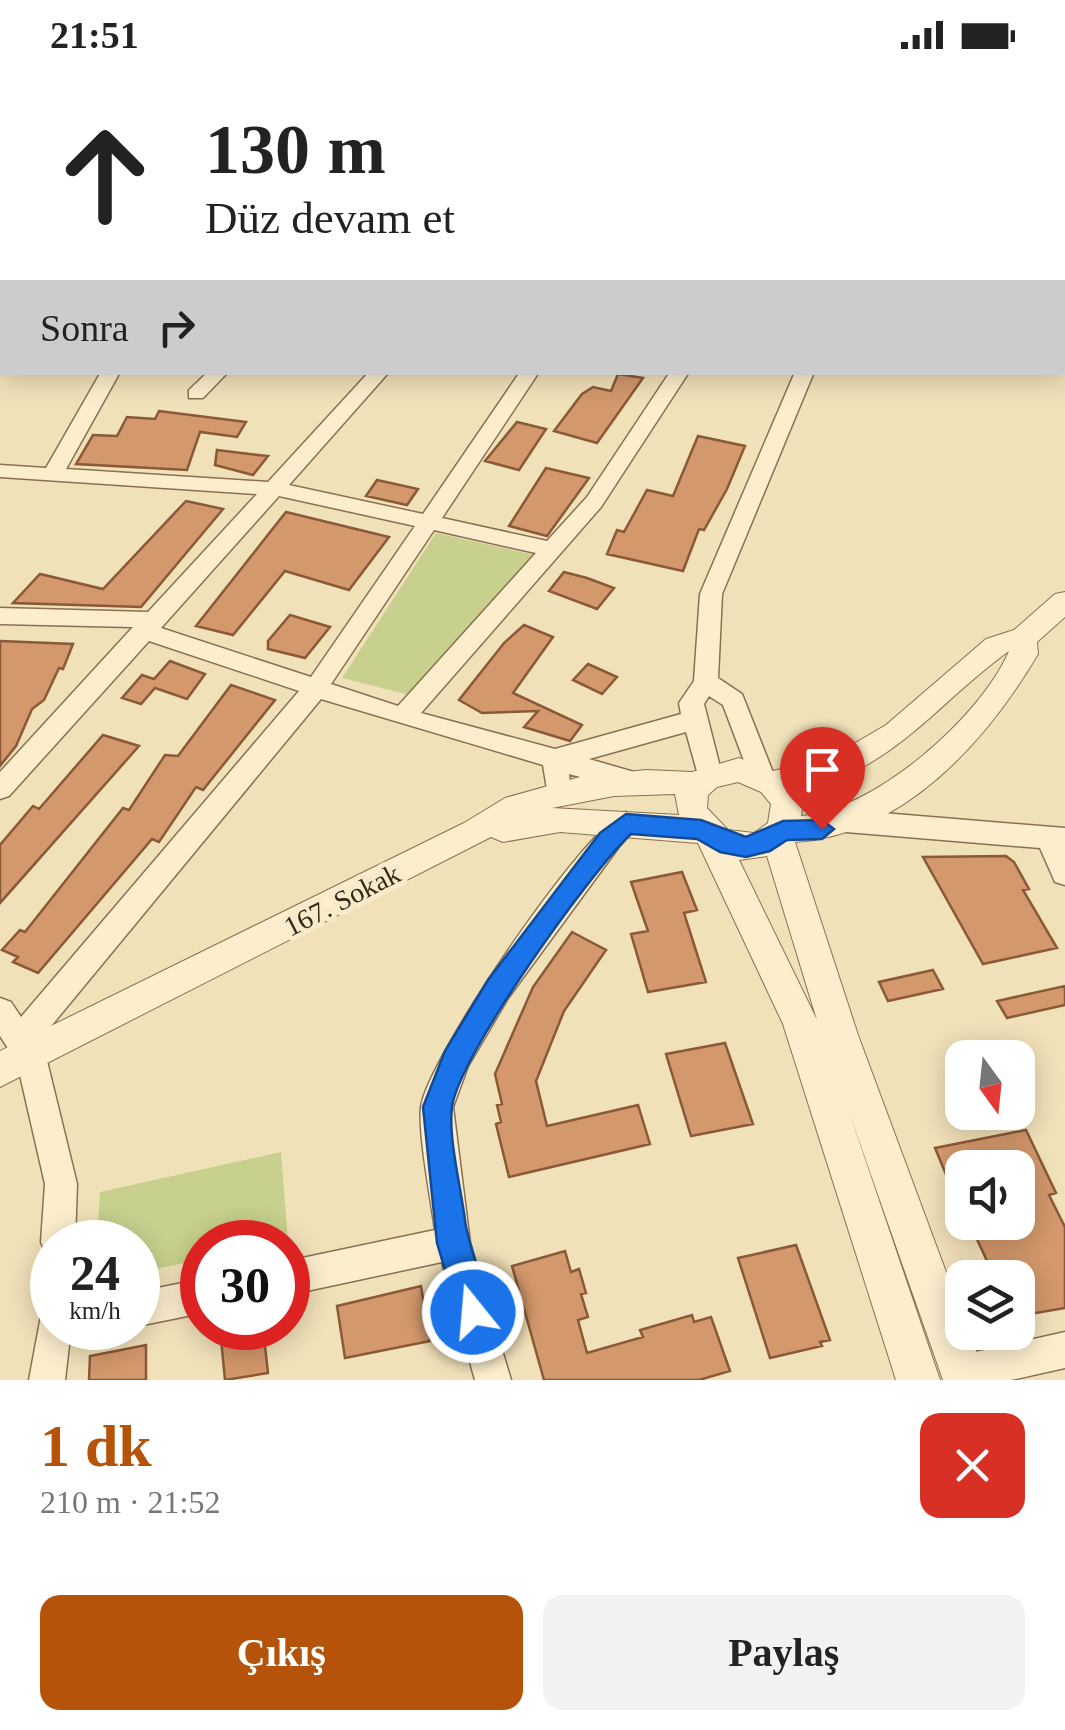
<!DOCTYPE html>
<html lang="tr">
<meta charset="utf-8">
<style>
body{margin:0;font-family:Georgia,serif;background:#f2f2f2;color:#222;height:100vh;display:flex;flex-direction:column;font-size:38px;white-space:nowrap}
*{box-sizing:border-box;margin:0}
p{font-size:32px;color:#767676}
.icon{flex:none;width:55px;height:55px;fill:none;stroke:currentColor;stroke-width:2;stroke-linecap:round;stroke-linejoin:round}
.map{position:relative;height:1310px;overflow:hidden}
.details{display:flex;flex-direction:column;background:#fff;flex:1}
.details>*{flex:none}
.top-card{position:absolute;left:0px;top:0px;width:1065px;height:305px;box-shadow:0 5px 25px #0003;background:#fff;color:#222;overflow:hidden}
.needle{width:65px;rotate:165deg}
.buttons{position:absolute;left:945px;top:970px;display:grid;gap:20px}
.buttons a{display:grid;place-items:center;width:90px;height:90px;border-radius:20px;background:#fff;box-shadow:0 5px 25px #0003;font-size:50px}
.speed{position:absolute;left:30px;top:1150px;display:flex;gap:20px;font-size:50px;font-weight:700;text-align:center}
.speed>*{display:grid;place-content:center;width:130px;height:130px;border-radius:50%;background:#fff;box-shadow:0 5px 25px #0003;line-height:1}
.speed small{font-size:25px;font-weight:400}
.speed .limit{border:15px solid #d22;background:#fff;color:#111}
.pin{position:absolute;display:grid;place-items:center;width:85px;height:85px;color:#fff;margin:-102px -42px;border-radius:50% 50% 50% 0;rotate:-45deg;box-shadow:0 0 10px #0007}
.pin .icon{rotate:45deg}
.me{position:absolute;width:110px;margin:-55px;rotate:343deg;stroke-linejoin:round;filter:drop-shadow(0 0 8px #0008)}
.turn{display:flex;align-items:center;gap:35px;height:210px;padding:0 40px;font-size:45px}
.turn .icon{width:130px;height:130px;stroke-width:2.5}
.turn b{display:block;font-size:70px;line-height:85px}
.then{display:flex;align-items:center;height:95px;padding:0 40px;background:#0003;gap:20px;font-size:38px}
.round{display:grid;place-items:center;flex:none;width:105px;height:105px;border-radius:20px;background:#f2f2f2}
.headline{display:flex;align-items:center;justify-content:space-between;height:170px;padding:0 40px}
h1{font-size:60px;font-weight:600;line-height:75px;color:#b45309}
.action{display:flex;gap:20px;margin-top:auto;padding:20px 40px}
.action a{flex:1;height:115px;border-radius:20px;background:#b45309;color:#fff;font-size:40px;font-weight:600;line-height:115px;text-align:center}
.action a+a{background:#f2f2f2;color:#222}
.status{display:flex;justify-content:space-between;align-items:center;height:70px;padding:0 50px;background:#fff;direction:ltr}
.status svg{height:28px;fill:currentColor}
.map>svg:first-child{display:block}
.green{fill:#c7d08d}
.building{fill:#d3986c;stroke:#8a5937;stroke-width:2.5}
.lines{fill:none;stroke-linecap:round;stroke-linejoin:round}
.minor-casing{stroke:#897053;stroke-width:3}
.tertiary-casing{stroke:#897053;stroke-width:2}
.minor{fill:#fceecd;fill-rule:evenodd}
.tertiary{fill:#fceecd;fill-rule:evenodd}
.route{fill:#1a73e8;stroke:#114b97;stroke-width:2.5}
.labels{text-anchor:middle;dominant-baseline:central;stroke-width:10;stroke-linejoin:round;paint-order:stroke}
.street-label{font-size:28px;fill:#362819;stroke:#f8ebc9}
</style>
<div class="status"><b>21:51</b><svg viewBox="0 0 49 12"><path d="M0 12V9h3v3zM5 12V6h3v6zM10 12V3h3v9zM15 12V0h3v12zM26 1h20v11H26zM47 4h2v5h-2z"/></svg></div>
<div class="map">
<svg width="1065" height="1310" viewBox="0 0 1065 1310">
<rect width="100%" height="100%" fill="#f1e1b9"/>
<path class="green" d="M436 463 535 485 410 625 342 608Z
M281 1082 288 1171 202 1172V1189L138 1203V1172H97L100 1122Z"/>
<path class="building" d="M618 304 643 308 597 373 554 361 582 324 593 317 611 321Z
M159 341 246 352 237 367 200 362 187 400 76 394 93 365 117 366 127 347 155 349Z
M517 352 546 359 519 400 485 391Z
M698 366 745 376 727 419 704 460 699 459 683 501 607 484 617 460 624 462 647 420 673 426Z
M217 380 258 385 268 386 253 405 215 395Z
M546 398 589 408 547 466 509 456Z
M377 410 418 419 407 435 366 426Z
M186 431 223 439 141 537 13 533 40 504 103 519Z
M286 442 389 467 349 520 285 501 233 565 196 556Z
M564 502 587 508 614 518 597 539 549 521Z
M290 545 330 557 305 588 268 579V571Z
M524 555 553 567 513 623 582 655 570 671 524 657 538 641 482 643 459 630 504 573Z
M0 571 73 574 63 599 59 598 44 630 32 639 16 676 0 696Z
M170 591 205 604 187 629 155 618 141 634 122 628 142 605 154 609Z
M588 594 617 607 602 624 573 610Z
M231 615 275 630 203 720 196 717 159 772 152 769 38 903 13 892 18 887 2 880 20 860 25 862 123 738 129 740 165 685 178 686Z
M103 665 139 676 0 833V775L33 736 39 739Z
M1006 786 1014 792 1029 819 1023 820 1057 878 983 894 923 787Z
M682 802 697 840 684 843 706 912 648 922 631 864 648 861 631 812Z
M572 862 606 880 564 941 536 1011 547 1056 638 1035 650 1074 509 1107 496 1054 501 1052 497 1035 502 1034 495 1004 533 917Z
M933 900 943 919 888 931 879 912Z
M1065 916V935L1007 948 997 931Z
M725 973 753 1054 691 1066 666 984Z
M1026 1060 1056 1123 1049 1125 1065 1157V1238L1018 1246V1208H995L974 1163 1018 1153V1098H962V1143L935 1078Z
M796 1175 830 1270 820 1272 822 1276 770 1288 738 1188Z
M565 1181 571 1202 579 1199 586 1223 581 1224 588 1247 578 1250 587 1283 643 1267 640 1260 692 1245 694 1252 711 1247 730 1301 699 1310H544L512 1196Z
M421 1216 430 1271 345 1288 337 1236Z
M220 1258H263L268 1303 225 1310Z
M146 1275V1310H89L90 1286Z"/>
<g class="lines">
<g class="minor-casing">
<path id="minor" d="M234 0H248V2H234Z
M2 140V154L0 155V141Z
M0 188H2V198H0Z
M101 302H120L66 399 268 412 369 302H389L289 415 423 444 520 302H539L442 448 547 471 587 427 670 302H689L601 437 421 643 555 679 681 644 679 633 694 611 700 524 795 302H814L722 524 718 608 742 624 774 705 770 712H752L723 635 709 626 704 634 722 705 718 712H700L686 662 589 689 641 704 645 711 641 718 632 721 569 704 571 724 567 731H549L543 695 321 629 38 972 46 987 77 1114 75 1172H52V1187L46 1184 41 1172 45 1114 17 992 0 966V928L11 932 21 947 299 621 149 571 9 726 0 729V702L133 557 0 554V538L148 542 257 424 0 407V395L46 398ZM279 426 415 456 311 607 161 558ZM434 460 536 483 398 636 331 614Z
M208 302H228L203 328H189V320Z
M846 740 1065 758V815L1055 812 1040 778 846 762 837 758 833 751 837 744Z
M626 742 635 746 639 753 618 778 508 928 468 996 453 1037 470 1173 511 1310H475L442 1192 288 1225V1191L435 1160C431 1130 418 1063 421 1037 427 990 585 756 626 742Z
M202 1209V1243L138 1256V1222Z
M52 1241V1258H71L65 1310H29L41 1246Z
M1065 1262V1298L1011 1310H947L944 1303 949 1290 962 1285Z"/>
</g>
<g class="tertiary-casing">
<path id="tertiary" d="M0 98 2 99V110H0Z
M1062 188H1065V200H1062Z
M1065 522V547L1037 572 1038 584C986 672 903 765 795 772L858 965 962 1245V1262H969L987 1310H943L848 1039 940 1310H896L783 954 698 773 560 762 503 772 491 767 0 1017V981L464 753 505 728 580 707 646 700 692 702 739 688 773 701 833 686 886 655 986 569 1014 560 1055 524ZM1009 581C982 646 874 741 801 746L803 732 796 721C893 702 934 635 1009 581ZM738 712 761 722 771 734 768 753 754 763 728 760 707 738 708 725 717 717ZM675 724 679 745 552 738 614 726ZM767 786 817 950 739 790Z"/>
</g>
<use href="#minor" class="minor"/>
<use href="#tertiary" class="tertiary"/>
</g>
<path class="route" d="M626 744 701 750 746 767 783 751 822 750 834 759 822 769 787 770 770 781 746 787 720 782 697 769 631 764C590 802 459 985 452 1037 448 1067 461 1118 465 1150 468 1178 493 1231 484 1253L473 1258 461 1253 437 1173 423 1037 445 981 488 910 600 763Z"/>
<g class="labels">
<g class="street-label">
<text transform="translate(342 830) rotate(-27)">167. Sokak</text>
</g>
</g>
</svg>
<div class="buttons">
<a><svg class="needle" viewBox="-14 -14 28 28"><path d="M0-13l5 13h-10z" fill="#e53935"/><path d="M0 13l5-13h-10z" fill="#767676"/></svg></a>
<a><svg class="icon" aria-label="sound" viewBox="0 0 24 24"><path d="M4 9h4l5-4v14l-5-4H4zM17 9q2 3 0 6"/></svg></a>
<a><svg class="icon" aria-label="layers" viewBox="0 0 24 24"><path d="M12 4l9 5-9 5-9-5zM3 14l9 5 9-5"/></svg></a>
</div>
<div class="speed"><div>24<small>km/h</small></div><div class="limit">30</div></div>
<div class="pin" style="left:822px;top:759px;background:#d93025"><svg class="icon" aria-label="arrive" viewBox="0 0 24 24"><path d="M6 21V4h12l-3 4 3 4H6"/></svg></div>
<svg class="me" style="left:473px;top:1242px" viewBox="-20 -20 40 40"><circle r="17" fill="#1a73e8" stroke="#fff" stroke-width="3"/><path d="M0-11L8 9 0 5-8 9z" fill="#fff"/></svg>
<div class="top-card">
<div class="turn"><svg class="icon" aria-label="ahead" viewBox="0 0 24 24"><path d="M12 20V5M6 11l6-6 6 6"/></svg><div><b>130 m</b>Düz devam et</div></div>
<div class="then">Sonra<svg class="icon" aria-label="right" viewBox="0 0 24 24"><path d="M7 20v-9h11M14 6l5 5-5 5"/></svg></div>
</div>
</div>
<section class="details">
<div class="headline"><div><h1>1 dk</h1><p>210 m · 21:52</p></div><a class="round" style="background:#d93025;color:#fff"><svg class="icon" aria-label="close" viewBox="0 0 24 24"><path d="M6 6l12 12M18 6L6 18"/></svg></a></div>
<div class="action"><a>Çıkış</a><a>Paylaş</a></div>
</section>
